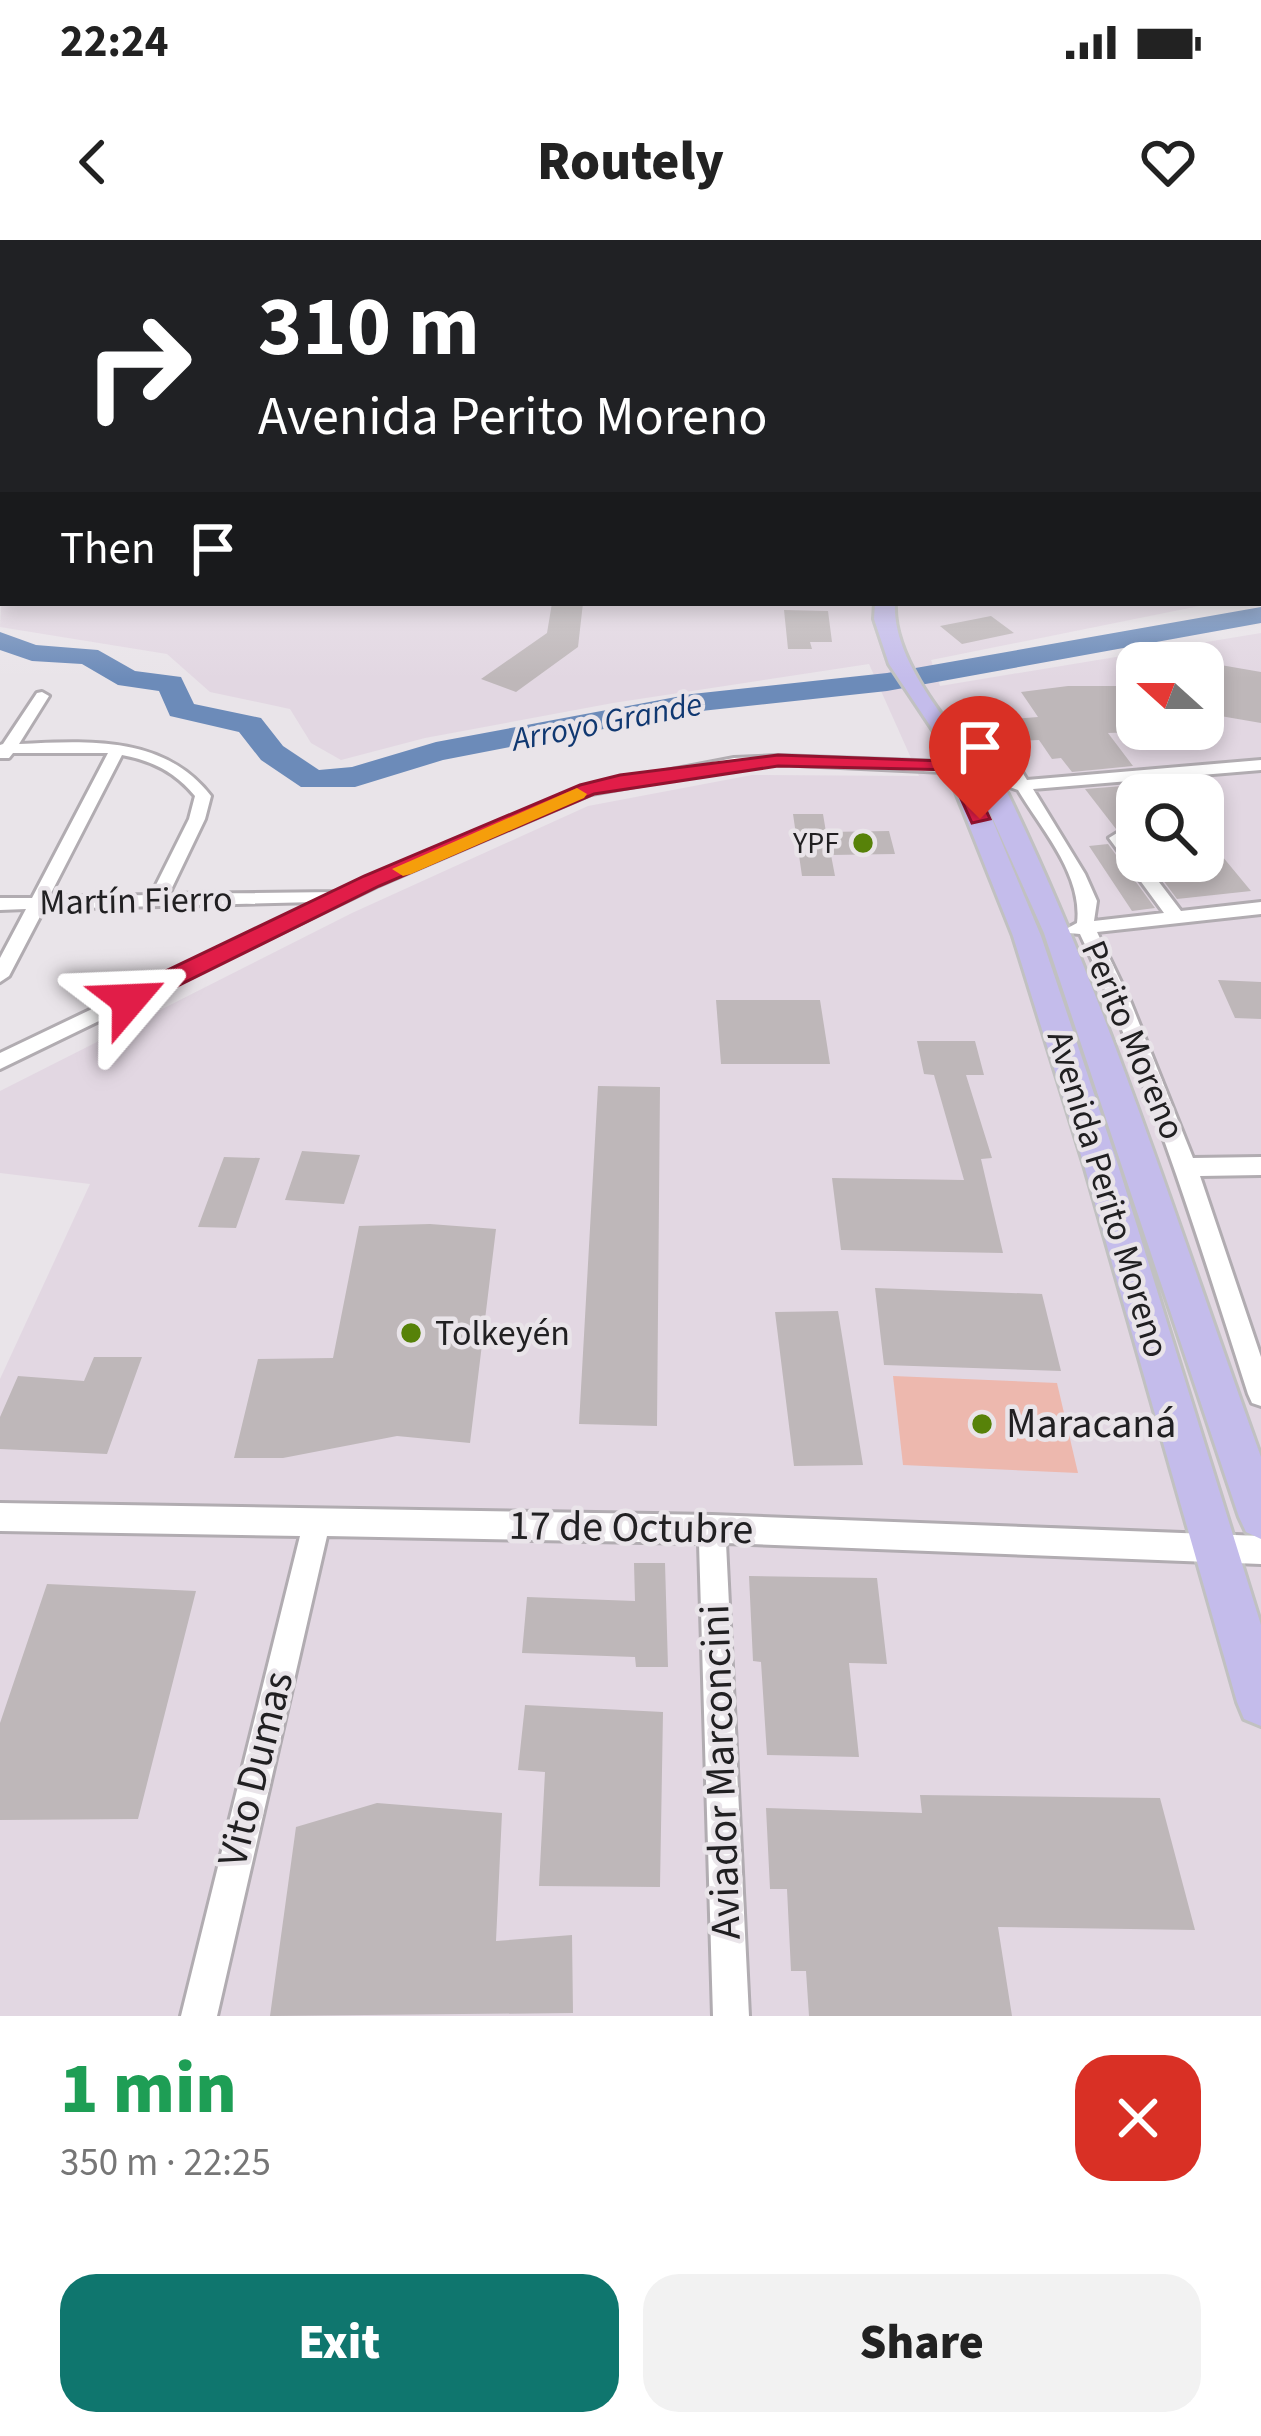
<!DOCTYPE html>
<meta charset="utf-8">
<style>
body{margin:0;font-family:"Source Sans 3",sans-serif;background:#f2f2f2;color:#222;height:100vh;display:flex;flex-direction:column;font-size:45px;white-space:nowrap}
*{box-sizing:border-box;margin:0}
p{font-size:39px;color:#767676}
.icon{flex:none;width:66px;height:66px;fill:none;stroke:currentColor;stroke-width:2;stroke-linecap:round;stroke-linejoin:round}
.map{position:relative;height:1776px;overflow:hidden}
.panel{display:flex;flex-direction:column;background:#fff;flex:1}
.panel>*{flex:none}
.top-card{position:absolute;left:0px;top:0px;width:1263px;height:366px;box-shadow:0 6px 18px #0003;background:#202124;color:#fff;overflow:hidden}
.needle{width:78px;rotate:291deg}
.tools{position:absolute;left:1116px;top:402px;display:grid;gap:24px}
.tools a{display:grid;place-items:center;width:108px;height:108px;border-radius:24px;background:#fff;box-shadow:0 6px 18px #0003;font-size:60px}
.pin{position:absolute;display:grid;place-items:center;width:102px;height:102px;color:#fff;margin:-123px -51px;border-radius:50% 50% 50% 0;rotate:-45deg;box-shadow:0 0 12px #0007}
.pin .icon{rotate:45deg}
.me{position:absolute;width:132px;margin:-66px;rotate:64deg;stroke-linejoin:round;filter:drop-shadow(0 0 9px #0008)}
.turn{display:flex;align-items:center;gap:42px;height:252px;padding:0 60px;font-size:54px}
.turn .icon{width:156px;height:156px;stroke-width:2.5}
.turn b{display:block;font-size:84px;line-height:102px}
.then{display:flex;align-items:center;height:114px;padding:0 60px;background:#0003;gap:24px;font-size:45px}
.round{display:grid;place-items:center;flex:none;width:126px;height:126px;border-radius:36px;background:#f2f2f2}
.headline{display:flex;align-items:center;justify-content:space-between;height:204px;padding:0 60px}
h1{font-size:72px;font-weight:800;line-height:90px;color:#1e9e55}
.button{display:flex;gap:24px;margin-top:auto;padding:24px 60px}
.button a{flex:1;height:138px;border-radius:36px;background:#0f766e;color:#fff;font-size:48px;font-weight:800;line-height:138px;text-align:center}
.button a+a{background:#f2f2f2;color:#222}
.status{display:flex;justify-content:space-between;align-items:center;height:84px;padding:0 60px;background:#fff;direction:ltr}
.status svg{height:33px;fill:currentColor}
header{display:flex;justify-content:space-between;align-items:center;height:156px;padding:0 60px;background:#fff;font-size:54px;font-weight:800}
.map>svg:first-child{display:block}
.built{fill:#e2d7e2;fill-rule:evenodd}
.green{fill:#edb8ae}
.lines{fill:none;stroke-linecap:round;stroke-linejoin:round}
.river{fill:#6c8bb9;fill-rule:evenodd}
.building{fill:#beb7b9}
.minor-casing{stroke:#b1acb1;stroke-width:6}
.primary-casing{stroke:#c1c1c1;stroke-width:6}
.trunk-casing{stroke:#c1c1c1;stroke-width:6}
.minor{fill:#fff;fill-rule:evenodd}
.primary{fill:#c4bceb;fill-rule:evenodd}
.trunk{fill:#b0a6e4;fill-rule:evenodd}
.route{fill:#e11d48;stroke:#92132f;stroke-width:3}
.slow{fill:#f59e0b}
.poi-dot{fill:#578209;stroke:#e9e4e9;stroke-width:4.5}
.labels{text-anchor:middle;dominant-baseline:central;stroke-width:9;stroke-linejoin:round;paint-order:stroke}
.far-poi-label{font-size:30px;fill:#212022;stroke:#e9e4e9;text-anchor:end}
.far-water-label{font-size:33px;font-style:italic;fill:#103871;stroke:#e9e4e9}
.street-label{font-size:36px;fill:#212022;stroke:#e9e4e9}
.poi-label{font-size:36px;fill:#212022;stroke:#e9e4e9;text-anchor:start}
.near-poi-label{font-size:42px;fill:#212022;stroke:#e9e4e9;text-anchor:start}
.near-street-label{font-size:42px;fill:#212022;stroke:#e9e4e9}
</style>
<div class="status"><b>22:24</b><svg viewBox="0 0 49 12"><path d="M0 12V9h3v3zM5 12V6h3v6zM10 12V3h3v9zM15 12V0h3v12zM26 1h20v11H26zM47 4h2v5h-2z"/></svg></div>
<header><svg class="icon" aria-label="back" viewBox="0 0 24 24"><path d="M15 5l-7 7 7 7"/></svg>Routely<svg class="icon" aria-label="heart" viewBox="0 0 24 24"><path d="M12 20l-8-8c-3-5 5-10 8-4 3-6 11-1 8 4z"/></svg></header>
<div class="map">
<svg width="1261" height="1776" viewBox="0 0 1261 1776">
<rect width="100%" height="100%" fill="#e9e4e9"/>
<path class="built" d="M3 332V363H1214L931 420 940 446 1261 393V1776H0V1139L90 944 0 933V851L352 673 588 566 752 535 919 536 869 424 613 463 425 498 341 520 311 503 290 469 210 452 167 414 0 387ZM1137 423H1203V489H1137ZM1137 555H1203V621H1137Z"/>
<path class="green" d="M893 1136 1057 1143 1078 1233 903 1225Z"/>
<g class="lines">
<path class="river" d="M1261 367V383L887 451 692 472 443 520 355 547H301L261 520 239 492 170 476 159 451 118 445 82 424 32 421 0 410V392L36 405 98 410 135 431 181 437 194 464 261 478 283 506 319 530 352 527 436 502 692 454 887 433Z"/>
</g>
<path class="building" d="M552 363H583L578 407 516 452 481 439 547 393Z
M784 370 828 371 832 402H810L812 409H788Z
M991 376 1014 393 962 404 940 386Z
M1209 423 1261 432V483L1203 473V430L1209 431Z
M1068 446H1122L1137 465V492L1108 493 1133 526 1072 532 1061 518 1052 519 1039 500 1017 501 1002 480 1038 477 1021 452Z
M1147 544 1155 555H1137V605L1116 589 1085 549Z
M793 574H823L826 592 889 591 895 614 831 615 835 636H802Z
M1203 593 1251 651 1177 659 1149 621H1203Z
M1108 604 1155 668 1132 671 1089 606Z
M1218 740 1261 742V779L1235 778Z
M716 760H820L830 824H721Z
M917 801H975L984 835H966L992 918 981 919 1003 1013 841 1010 832 938 964 940 934 835 924 834Z
M598 846 660 847 657 1186 579 1184Z
M302 911 360 915 344 964 285 960Z
M224 917 260 918 236 988 198 987Z
M430 984 496 989 470 1203 397 1196 283 1218H234L258 1119 333 1118 359 986Z
M875 1048 1042 1054 1061 1131 884 1125Z
M838 1071 863 1225 794 1226 775 1072Z
M94 1117H142L107 1214 0 1209V1177L18 1136 84 1141Z
M634 1323H665L668 1427H636L635 1417 522 1413 527 1357 635 1361Z
M749 1336 877 1338 887 1424 849 1423 859 1517 767 1515 761 1422 753 1421Z
M47 1344 196 1351 138 1579 0 1580V1483Z
M525 1465 663 1472 660 1647 539 1646 545 1532 518 1530Z
M920 1555 1160 1558 1195 1690 998 1687 1012 1776H809L806 1731H791L787 1649H770L766 1568 922 1573Z
M377 1563 502 1573 496 1701 572 1695 573 1773 270 1776 296 1587Z"/>
<g class="lines">
<g class="minor-casing">
<path id="minor" d="M3 255V262L0 263V256Z
M0 353H3V361H0Z
M42 452 49 456 19 504C88 501 164 495 211 556L205 579 169 654 336 652 582 547 734 518 778 516 943 522 965 516 972 520 944 532 778 524 734 528 591 554 377 646 0 829V813L316 662 44 669 9 736 0 742V718L26 669 0 670V658H32L108 513H13L9 518H0V505L3 504 37 453ZM122 515C153 521 175 532 195 556L189 579 151 655 49 657Z
M968 461H978L1027 540 1261 520V530L1033 549 1085 634 1097 661 1094 681 1164 673 1109 598 1117 593C1128 596 1137 610 1137 621H1143L1181 671 1261 662V674L1097 692 1131 763 1193 918 1261 917V935L1200 936 1261 1117V1166L1252 1163 1248 1154C1198 998 1150 842 1080 694L1069 693 1066 689 1077 683C1083 635 1042 590 1018 550L1007 546 1013 542 966 464Z
M0 1263 712 1275 1261 1296V1324L726 1303 749 1776H713L699 1303 327 1296 217 1776H181L300 1296 0 1291Z"/>
</g>
<g class="primary-casing">
<path id="primary" d="M875 363H895C892 415 941 475 972 514 984 528 1000 538 1008 554 1111 767 1181 996 1261 1217V1299L1246 1292 1239 1277 1044 693 979 548 1041 696 1118 925 1261 1385V1486L1244 1479 1237 1462 1084 925 1013 696 955 550 953 520 889 424 874 379Z"/>
</g>
<g class="trunk-casing">
<path id="trunk" d="M0 190H3V194L0 195Z"/>
</g>
<use href="#minor" class="minor"/>
<use href="#primary" class="primary"/>
<use href="#trunk" class="trunk"/>
</g>
<linearGradient id="sky" x2="0" y2="1"><stop stop-color="#76a4d5"/><stop offset="0.43" stop-color="#f5f3f5"/><stop offset="1" stop-color="#f5f3f5" stop-opacity="0"/></linearGradient>
<rect width="1261" height="439" fill="url(#sky)"/>
<path class="route" d="M778 515 943 521 972 516 977 550 990 579 972 583 957 550 956 530 778 526 594 554 379 646 137 766H120L116 760 120 753 364 636 580 545 620 535Z"/>
<path class="slow" d="M577 548 587 554 584 558 411 634 403 636 392 629Z"/>
<g class="poi-dot">
<circle cx="863" cy="603" r="12"/>
<circle cx="411" cy="1093" r="12"/>
<circle cx="982" cy="1184" r="12"/>
</g>
<g class="labels">
<g class="far-poi-label">
<text x="839" y="603">YPF</text>
</g>
<g class="far-water-label">
<text transform="translate(607 482) rotate(-11)">Arroyo Grande</text>
</g>
<g class="street-label">
<text transform="translate(136 661) rotate(-1)">Martín Fierro</text>
<text transform="translate(1133 800) rotate(67)">Perito Moreno</text>
<text transform="translate(1108 954) rotate(73)">Avenida Perito Moreno</text>
</g>
<g class="poi-label">
<text x="435" y="1093">Tolkeyén</text>
</g>
<g class="near-poi-label">
<text x="1006" y="1184">Maracaná</text>
</g>
<g class="near-street-label">
<text transform="translate(631 1288) rotate(1)">17 de Octubre</text>
<text transform="translate(256 1529) rotate(-76)">Vito Dumas</text>
<text transform="translate(721 1532) rotate(-92)">Aviador Marconcini</text>
</g>
</g>
</svg>
<div class="tools">
<a><svg class="needle" viewBox="-14 -14 28 28"><path d="M0-13l5 13h-10z" fill="#e53935"/><path d="M0 13l5-13h-10z" fill="#767676"/></svg></a>
<a><svg class="icon" aria-label="search" viewBox="0 0 24 24"><circle cx="10" cy="10" r="6"/><path d="M15 15l6 6"/></svg></a>
</div>
<div class="pin" style="left:980px;top:579px;background:#d93025"><svg class="icon" aria-label="arrive" viewBox="0 0 24 24"><path d="M6 21V4h12l-3 4 3 4H6"/></svg></div>
<svg class="me" style="left:129px;top:760px" viewBox="-20 -20 40 40"><path d="M0-17L14 15 0 8-14 15z" fill="#e11d48" stroke="#fff" stroke-width="4"/></svg>
<div class="top-card">
<div class="turn"><svg class="icon" aria-label="right" viewBox="0 0 24 24"><path d="M7 20v-9h11M14 6l5 5-5 5"/></svg><div><b>310 m</b>Avenida Perito Moreno</div></div>
<div class="then">Then<svg class="icon" aria-label="arrive" viewBox="0 0 24 24"><path d="M6 21V4h12l-3 4 3 4H6"/></svg></div>
</div>
</div>
<section class="panel">
<div class="headline"><div><h1>1 min</h1><p>350 m · 22:25</p></div><a class="round" style="background:#d93025;color:#fff"><svg class="icon" aria-label="close" viewBox="0 0 24 24"><path d="M6 6l12 12M18 6L6 18"/></svg></a></div>
<div class="button"><a>Exit</a><a>Share</a></div>
</section>
